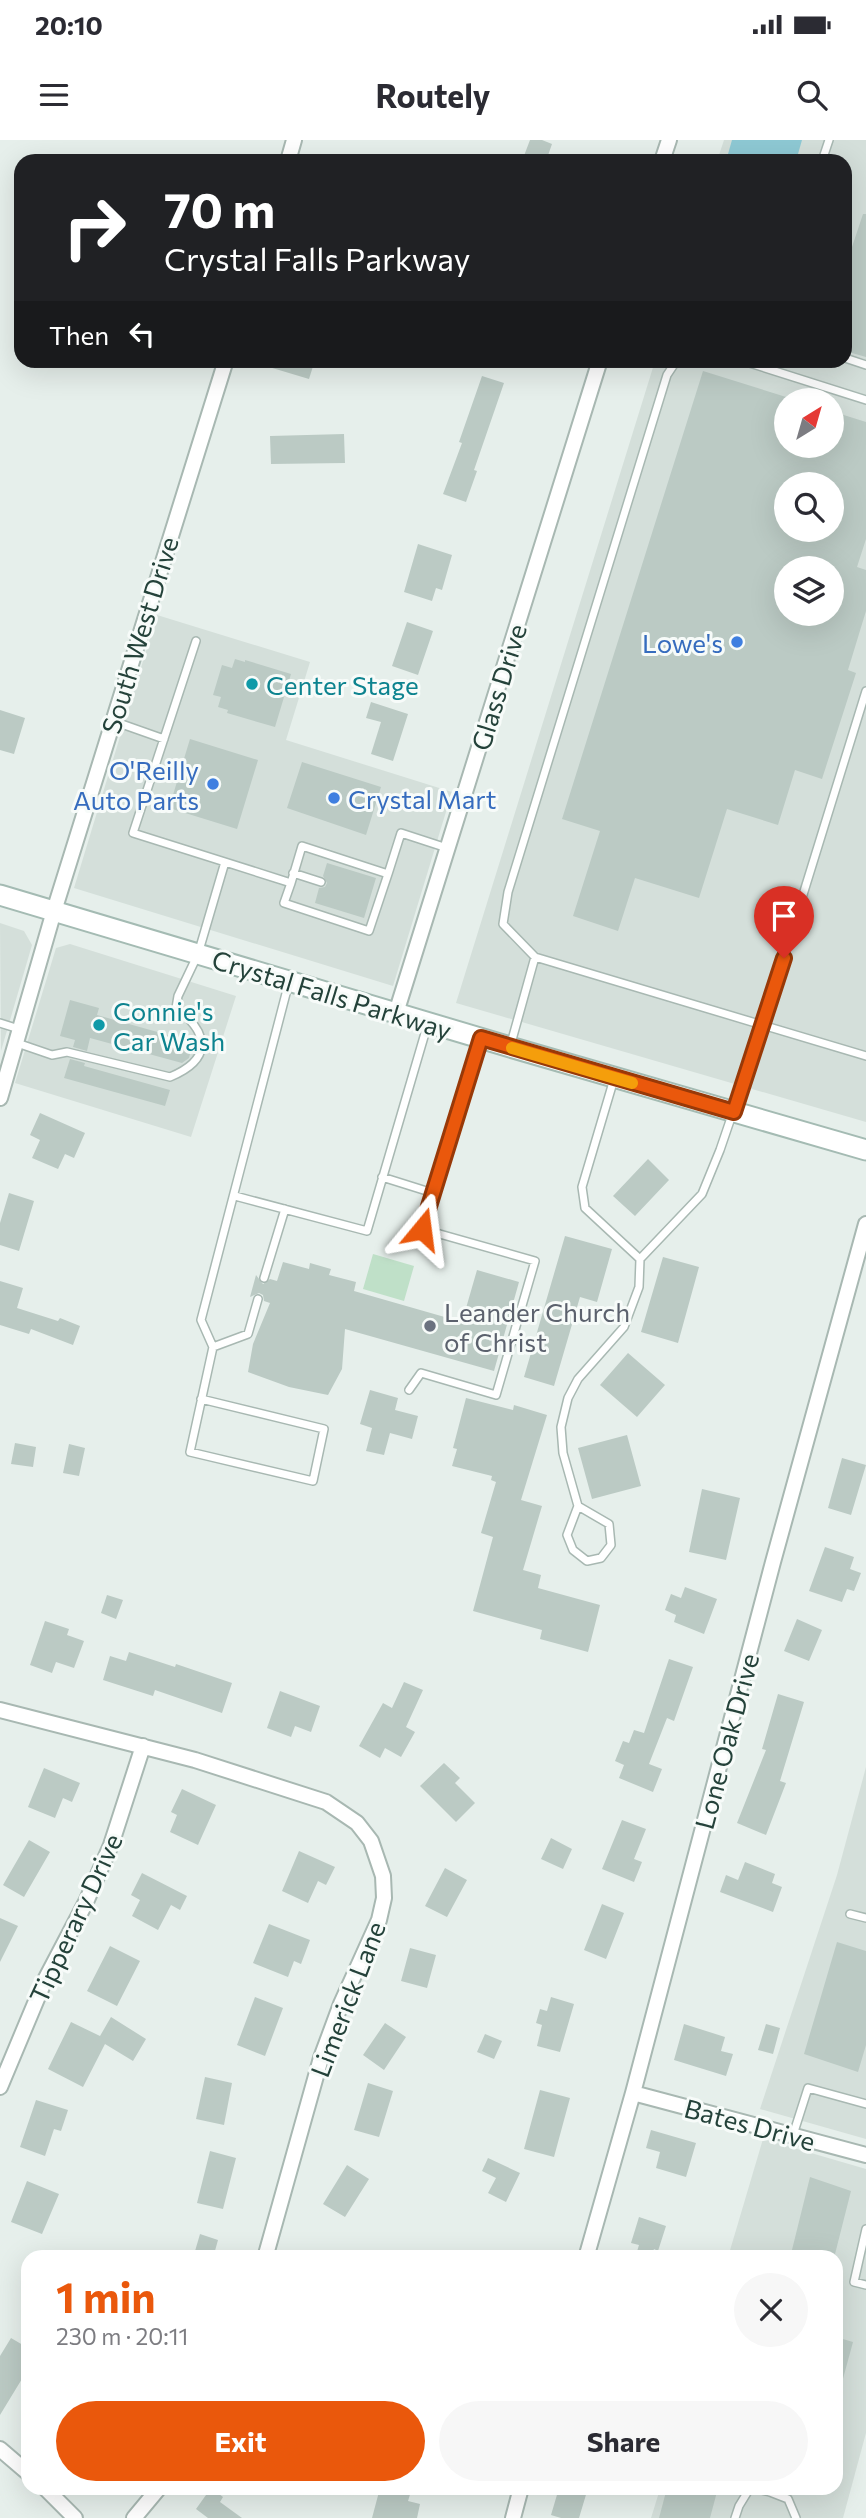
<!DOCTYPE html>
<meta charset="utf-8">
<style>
body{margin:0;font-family:Commissioner,sans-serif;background:#f7f7f7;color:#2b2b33;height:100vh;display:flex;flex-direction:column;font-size:26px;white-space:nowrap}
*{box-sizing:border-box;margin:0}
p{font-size:23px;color:#7c7c81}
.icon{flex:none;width:38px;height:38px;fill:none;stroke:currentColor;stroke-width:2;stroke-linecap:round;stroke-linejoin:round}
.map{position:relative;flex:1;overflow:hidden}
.panel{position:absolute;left:21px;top:2110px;width:822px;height:245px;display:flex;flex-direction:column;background:#fff;border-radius:21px;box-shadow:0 7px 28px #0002}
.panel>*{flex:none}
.banner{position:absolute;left:14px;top:14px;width:838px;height:214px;border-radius:21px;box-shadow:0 7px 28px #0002;background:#202124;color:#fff;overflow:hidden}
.needle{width:46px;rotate:37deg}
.fabs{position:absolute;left:774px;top:248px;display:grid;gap:14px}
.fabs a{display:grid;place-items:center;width:70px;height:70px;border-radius:50%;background:#fff;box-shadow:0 7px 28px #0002;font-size:35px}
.pin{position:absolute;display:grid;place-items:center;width:60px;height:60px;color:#fff;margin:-72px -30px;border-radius:50% 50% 50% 0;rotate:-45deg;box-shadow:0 0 7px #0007}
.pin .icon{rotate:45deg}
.me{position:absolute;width:77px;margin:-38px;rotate:16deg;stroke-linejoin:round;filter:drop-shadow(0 0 5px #0008)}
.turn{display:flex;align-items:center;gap:24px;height:147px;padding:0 35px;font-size:32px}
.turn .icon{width:91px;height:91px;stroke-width:2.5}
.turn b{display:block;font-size:49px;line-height:60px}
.then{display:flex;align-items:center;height:66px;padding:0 35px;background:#0003;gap:14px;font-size:26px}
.round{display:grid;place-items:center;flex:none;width:74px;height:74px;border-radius:37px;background:#f7f7f7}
.overview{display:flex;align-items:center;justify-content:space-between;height:119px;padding:0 35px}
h1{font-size:42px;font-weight:700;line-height:52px;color:#ea580c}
.primary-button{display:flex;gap:14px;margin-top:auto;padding:14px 35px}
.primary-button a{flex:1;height:80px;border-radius:42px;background:#ea580c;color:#fff;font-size:28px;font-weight:700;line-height:80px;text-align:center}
.primary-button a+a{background:#f7f7f7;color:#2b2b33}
.status{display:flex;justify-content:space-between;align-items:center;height:49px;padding:0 35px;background:#fff;direction:ltr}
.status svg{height:19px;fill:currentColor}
header{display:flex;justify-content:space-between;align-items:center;height:91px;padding:0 35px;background:#fff;font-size:32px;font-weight:700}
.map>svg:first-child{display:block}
.built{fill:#d4dfda;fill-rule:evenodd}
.green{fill:#bfe0c8}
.water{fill:#8ec9d4}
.building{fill:#bbcac4;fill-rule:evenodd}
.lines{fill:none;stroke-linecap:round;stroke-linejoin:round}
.service-casing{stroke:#a8b8b2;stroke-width:10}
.minor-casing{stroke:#a8b8b2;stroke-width:18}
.secondary-casing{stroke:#a4bbb3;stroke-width:23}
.service{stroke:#fff;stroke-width:7}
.minor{stroke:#fff;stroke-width:14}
.secondary{stroke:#fff;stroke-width:19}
.route-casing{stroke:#983908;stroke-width:18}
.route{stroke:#ea580c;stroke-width:12}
.slow{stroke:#f59e0b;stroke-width:12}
.shop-dot{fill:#3f7fe0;stroke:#f7fbf9;stroke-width:2.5}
.culture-dot{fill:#0f9aa8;stroke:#f7fbf9;stroke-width:2.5}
.worship-dot{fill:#6b7280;stroke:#f7fbf9;stroke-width:2.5}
.labels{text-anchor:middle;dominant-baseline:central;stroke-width:6;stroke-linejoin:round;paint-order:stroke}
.street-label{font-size:26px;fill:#24423a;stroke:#f7fbf9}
.shop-label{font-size:26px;fill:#366cbe;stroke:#f7fbf9;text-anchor:end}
.culture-label{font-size:26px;fill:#0d838f;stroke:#f7fbf9;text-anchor:start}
.worship-label{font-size:26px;fill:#5b616d;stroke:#f7fbf9;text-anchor:start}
</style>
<div class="status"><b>20:10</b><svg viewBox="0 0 49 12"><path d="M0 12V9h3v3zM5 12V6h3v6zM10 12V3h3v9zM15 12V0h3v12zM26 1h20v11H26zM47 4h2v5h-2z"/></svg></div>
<header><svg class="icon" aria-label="menu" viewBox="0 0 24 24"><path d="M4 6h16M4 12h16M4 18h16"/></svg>Routely<svg class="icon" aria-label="search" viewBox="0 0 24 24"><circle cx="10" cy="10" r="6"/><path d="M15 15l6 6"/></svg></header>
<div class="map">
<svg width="866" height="2378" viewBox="0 0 866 2378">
<rect width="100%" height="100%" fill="#e6efeb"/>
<path class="built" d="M724 0H866V982L456 863 655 221 845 220V21H717ZM786 261H831V306H786ZM786 345H831V390H786ZM786 429H831V474H786Z
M157 475 310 522 286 600 452 652 393 846 74 748Z
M0 783 24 791 32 805 1 911Z
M70 804 236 856 191 997 15 943 56 808Z
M866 1627V1999L760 1969 837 1735Z
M763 1999 866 2029V2293L843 2378H651L660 2349 836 2348V2118L728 2117Z"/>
<path class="green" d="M373 1114 414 1126 404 1161 363 1149Z"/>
<path class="water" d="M732 0H802L796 21H726Z"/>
<path class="building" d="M530 0H542L552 4 546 21H522Z
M863 74H866V217L845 211V128Z
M260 220H315L309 239 259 224Z
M703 231 786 257V306H831V271L866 282V399L857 427 866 430V471L848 530 856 533 822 639 795 630 778 685 727 669 699 758 635 738 618 791 573 776 600 691 562 679ZM786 345H831V390H786ZM786 429H831V474H786Z
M482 236 504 243 474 330 477 331 466 362 443 354 462 303 459 302Z
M344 294 345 323 271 324 270 296Z
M418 404 452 415 442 450 436 448 432 461 404 452Z
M407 482 433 491 418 535 392 526Z
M235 519 245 522V520L291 534 275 587 227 573 228 570 218 567 221 557 213 555 222 525 232 528Z
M371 562 408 574 393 621 371 614 381 582 366 578Z
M0 570 25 578 14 614 0 610Z
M190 599 258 620 237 689 169 668Z
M302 622 381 647 366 695 287 668Z
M327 723 376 738 364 778 315 763 319 748 325 747 327 743 323 736Z
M70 860 99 868 97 875 193 902 189 918 182 923 90 898 87 911 73 907 75 900 60 896Z
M70 919 85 923 84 926 170 950 165 966 64 938Z
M40 973 85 993 74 1018 65 1014 58 1029 32 1018 40 1000 30 995Z
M648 1019 669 1040 635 1076 613 1056Z
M9 1053 34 1061 19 1111 0 1105V1083Z
M565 1096 612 1109 597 1162 580 1157 554 1246 524 1237Z
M663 1117 699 1127 678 1203 641 1192Z
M283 1122 309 1129 310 1123 331 1129 329 1135 356 1142 354 1151 462 1182 477 1130 519 1142 494 1231 345 1189 342 1229 328 1255 289 1247 248 1232 253 1204 270 1163 264 1161 263 1155 259 1153 250 1157 256 1135 263 1144 270 1139 277 1141Z
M0 1141 23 1148 17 1168 58 1181 60 1178 80 1186 73 1205 31 1189 29 1194 0 1185Z
M628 1213 665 1245 637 1277 600 1245Z
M370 1250 398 1258 395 1270 418 1276 412 1299 390 1293 384 1315 366 1311 372 1288 360 1284Z
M466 1258 513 1270 514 1265 547 1275 521 1360 542 1366 523 1430 541 1435 538 1448 600 1465 588 1512 540 1499 542 1490 473 1471 493 1397 481 1393 496 1342 491 1340 492 1336 452 1326 457 1309 453 1308Z
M627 1295 641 1346 592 1359 578 1308Z
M15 1303 36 1307 33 1327 11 1324Z
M69 1304 85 1308 79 1336 63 1333Z
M842 1318 866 1325 851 1375 828 1368Z
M702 1349 740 1358 726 1420 689 1412Z
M825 1407 854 1417 850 1429 861 1433 854 1451 847 1449 842 1462 809 1451Z
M685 1447 717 1459 704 1494 674 1482 676 1475 665 1470 671 1454 681 1458Z
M107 1455 123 1460 116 1479 101 1473Z
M797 1479 822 1490 809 1521 784 1511Z
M45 1481 69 1489 67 1495 84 1501 74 1528 56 1522 52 1533 30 1525Z
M129 1512 175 1527 176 1524 232 1543 222 1573 155 1550 153 1556 103 1540 110 1516 126 1521Z
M669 1519 693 1527 674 1581 667 1578 649 1624 662 1629 653 1652 619 1638 624 1625 615 1621 623 1601 629 1603 634 1590 644 1593Z
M404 1542 423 1550 406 1587 415 1592 401 1617 385 1608 380 1618 359 1606 383 1563 392 1568Z
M280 1551 320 1566 311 1592 295 1586 291 1597 267 1588Z
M778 1554 804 1562 780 1641 786 1643 766 1695 737 1683 766 1610 762 1609Z
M444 1623 460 1638 455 1643 475 1663 456 1682 420 1646Z
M44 1628 80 1643 72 1662 63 1658 55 1678 28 1667Z
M182 1649 216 1665 198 1705 170 1692 177 1675 171 1672Z
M622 1680 646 1689 634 1719 642 1722 634 1742 602 1729Z
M551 1698 572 1709 563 1729 541 1719Z
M29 1700 50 1712 24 1757 3 1745Z
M299 1711 335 1727 326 1745 318 1741 308 1763 282 1751Z
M745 1722 775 1734 772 1743 782 1747 773 1772 720 1752 726 1735 738 1740Z
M445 1728 467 1740 447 1777 425 1766Z
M142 1733 187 1756 180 1770 171 1765 158 1790 132 1776 140 1760 131 1755Z
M602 1764 624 1773 606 1819 584 1810Z
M0 1778 18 1786 0 1822Z
M269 1784 310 1800 301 1824 294 1821 288 1837 253 1823Z
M837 1802 866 1811V1905L858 1932 804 1914Z
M110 1806 140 1821 117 1866 87 1851Z
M410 1808 436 1815 427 1848 401 1841Z
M255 1857 283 1868 265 1916 237 1905Z
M551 1857 574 1864 560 1912 537 1906 542 1885 536 1883 540 1869 547 1871Z
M111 1877 146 1899 133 1921 105 1904 83 1947 48 1929 71 1882 100 1896Z
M385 1883 406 1897 384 1930 363 1915Z
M684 1884 725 1897 721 1911 733 1914 726 1936 674 1920Z
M766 1884 780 1888 773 1914 758 1910Z
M485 1894 502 1901 494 1919 477 1912Z
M205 1937 232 1943 224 1985 196 1979Z
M368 1943 393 1951 379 1997 354 1990Z
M540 1950 570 1958 554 2017 524 2009Z
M36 1960 68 1970 61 1991 54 1989 45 2016 20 2007Z
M651 1990 696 2003 686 2037 656 2028 660 2012 646 2008Z
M210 2011 236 2018 223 2069 197 2063Z
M488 2018 520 2033 506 2062 488 2053 496 2038 482 2031Z
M347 2025 369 2039 345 2077 323 2064Z
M810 2037 851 2051 834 2118H790Z
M27 2041 59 2054 42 2094 11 2082Z
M639 2077 666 2086 658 2111 654 2109 651 2118H635L639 2105 631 2103Z
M200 2094 218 2100 213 2118H193Z
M836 2197 853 2202 841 2246 836 2245Z
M11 2198 28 2208V2229L0 2275V2216Z
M211 2348 223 2357 220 2362 242 2378H208L196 2369Z
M380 2348H412L408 2361 420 2364 417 2378H372Z
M559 2348H588L579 2378H561L551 2375Z
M667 2348H718L710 2378H659Z"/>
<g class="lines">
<g class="service-casing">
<path id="service" d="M822 21 829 0
M845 218 866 225
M740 220 866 260
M113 581 164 599
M225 722 291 743 302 706 388 734 401 693 447 708
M293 733 321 742
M291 743 284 763 369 791 388 734
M535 817 866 916
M0 883 19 889
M17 903 52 915 67 912 170 937C211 920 211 894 176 868L178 856 198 814 225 722 133 693 196 501
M510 907 535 817 503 784 508 752 667 235 677 220
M614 939 582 1047 585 1068 640 1119
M382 1037 433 1053
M235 1056 367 1091 428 883
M264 1138 285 1069
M213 1207 248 1194 258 1159
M409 1250 421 1233 496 1255 535 1121 422 1089 480 899
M201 1259 324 1289 313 1341 190 1312 213 1207 201 1180 289 842
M578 1366 609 1384 611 1405 601 1418 587 1421 573 1410 567 1395 578 1366 563 1313 561 1287 568 1258 578 1239 624 1187 639 1147 640 1119 702 1054 720 1010 763 884 866 551
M850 1774 866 1778
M793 1995 808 1948 866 1964
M866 2089 854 2142 866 2145
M754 2348 770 2352 788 2359 796 2378
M735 2378 739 2366 750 2348"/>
</g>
<g class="minor-casing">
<path id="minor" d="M288 21 294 0
M662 21 669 0
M396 873 600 220
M0 958 54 771 226 220
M0 1570 195 1620 326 1662 357 1683 371 1701 383 1736 384 1758 379 1780 341 1864 321 1918 265 2118
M0 1947 44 1842 86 1762 111 1705 143 1606
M633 1953 866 2015
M586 2118 633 1953 773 1422 866 1084
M0 2309 28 2333
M45 2348 75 2378
M134 2378 159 2348
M513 2378 521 2348"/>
</g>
<g class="secondary-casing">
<path id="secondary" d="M0 755 510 907 866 1010"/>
</g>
<use href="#service" class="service"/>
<use href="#minor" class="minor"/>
<use href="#secondary" class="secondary"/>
</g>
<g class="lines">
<g class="route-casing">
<path id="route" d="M422 1089 481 898 734 972 784 818"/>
</g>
<use href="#route" class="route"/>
<path class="slow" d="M512 908 632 943"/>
</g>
<g class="shop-dot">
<circle cx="737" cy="502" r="7"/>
<circle cx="213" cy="644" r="7"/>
<circle cx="334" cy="658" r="7"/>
</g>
<g class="culture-dot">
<circle cx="252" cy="544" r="7"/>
<circle cx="99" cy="885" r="7"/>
</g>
<circle class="worship-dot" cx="430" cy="1186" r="7"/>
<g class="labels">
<g class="street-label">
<text transform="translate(139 495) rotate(-73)">South West Drive</text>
<text transform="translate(498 547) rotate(-73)">Glass Drive</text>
<text transform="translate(332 854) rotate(17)">Crystal Falls Parkway</text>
<text transform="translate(726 1601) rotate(-75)">Lone Oak Drive</text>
<text transform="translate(75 1778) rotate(-65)">Tipperary Drive</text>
<text transform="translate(347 1859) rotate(-69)">Limerick Lane</text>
<text transform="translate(750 1984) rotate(15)">Bates Drive</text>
</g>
<g class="shop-label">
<text x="723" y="502">Lowe's</text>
<text x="199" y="629">O'Reilly<tspan x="199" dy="30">Auto Parts</tspan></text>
<text x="348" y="658" text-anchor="start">Crystal Mart</text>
</g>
<g class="culture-label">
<text x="266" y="544">Center Stage</text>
<text x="113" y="870">Connie's<tspan x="113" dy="30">Car Wash</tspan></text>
</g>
<g class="worship-label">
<text x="444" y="1171">Leander Church<tspan x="444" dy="30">of Christ</tspan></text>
</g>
</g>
</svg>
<div class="fabs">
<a><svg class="needle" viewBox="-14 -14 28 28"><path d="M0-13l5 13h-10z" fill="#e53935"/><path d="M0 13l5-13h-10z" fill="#7c7c81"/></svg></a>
<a><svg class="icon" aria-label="search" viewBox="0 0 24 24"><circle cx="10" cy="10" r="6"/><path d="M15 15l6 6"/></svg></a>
<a><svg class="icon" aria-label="layers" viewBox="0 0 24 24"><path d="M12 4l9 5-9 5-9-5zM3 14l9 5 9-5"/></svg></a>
</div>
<div class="pin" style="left:784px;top:818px;background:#d93025"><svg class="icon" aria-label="arrive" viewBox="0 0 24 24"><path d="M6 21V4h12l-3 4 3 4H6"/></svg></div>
<svg class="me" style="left:422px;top:1089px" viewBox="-20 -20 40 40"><path d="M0-17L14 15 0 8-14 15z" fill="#ea580c" stroke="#fff" stroke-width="4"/></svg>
<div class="banner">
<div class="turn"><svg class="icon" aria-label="right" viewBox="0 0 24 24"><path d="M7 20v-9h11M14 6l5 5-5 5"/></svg><div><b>70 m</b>Crystal Falls Parkway</div></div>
<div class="then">Then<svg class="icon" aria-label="left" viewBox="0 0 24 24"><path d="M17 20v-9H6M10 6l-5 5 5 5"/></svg></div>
</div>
<section class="panel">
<div class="overview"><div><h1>1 min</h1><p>230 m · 20:11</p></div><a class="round"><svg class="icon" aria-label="close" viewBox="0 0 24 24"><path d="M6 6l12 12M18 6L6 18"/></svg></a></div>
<div class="primary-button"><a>Exit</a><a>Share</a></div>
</section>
</div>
